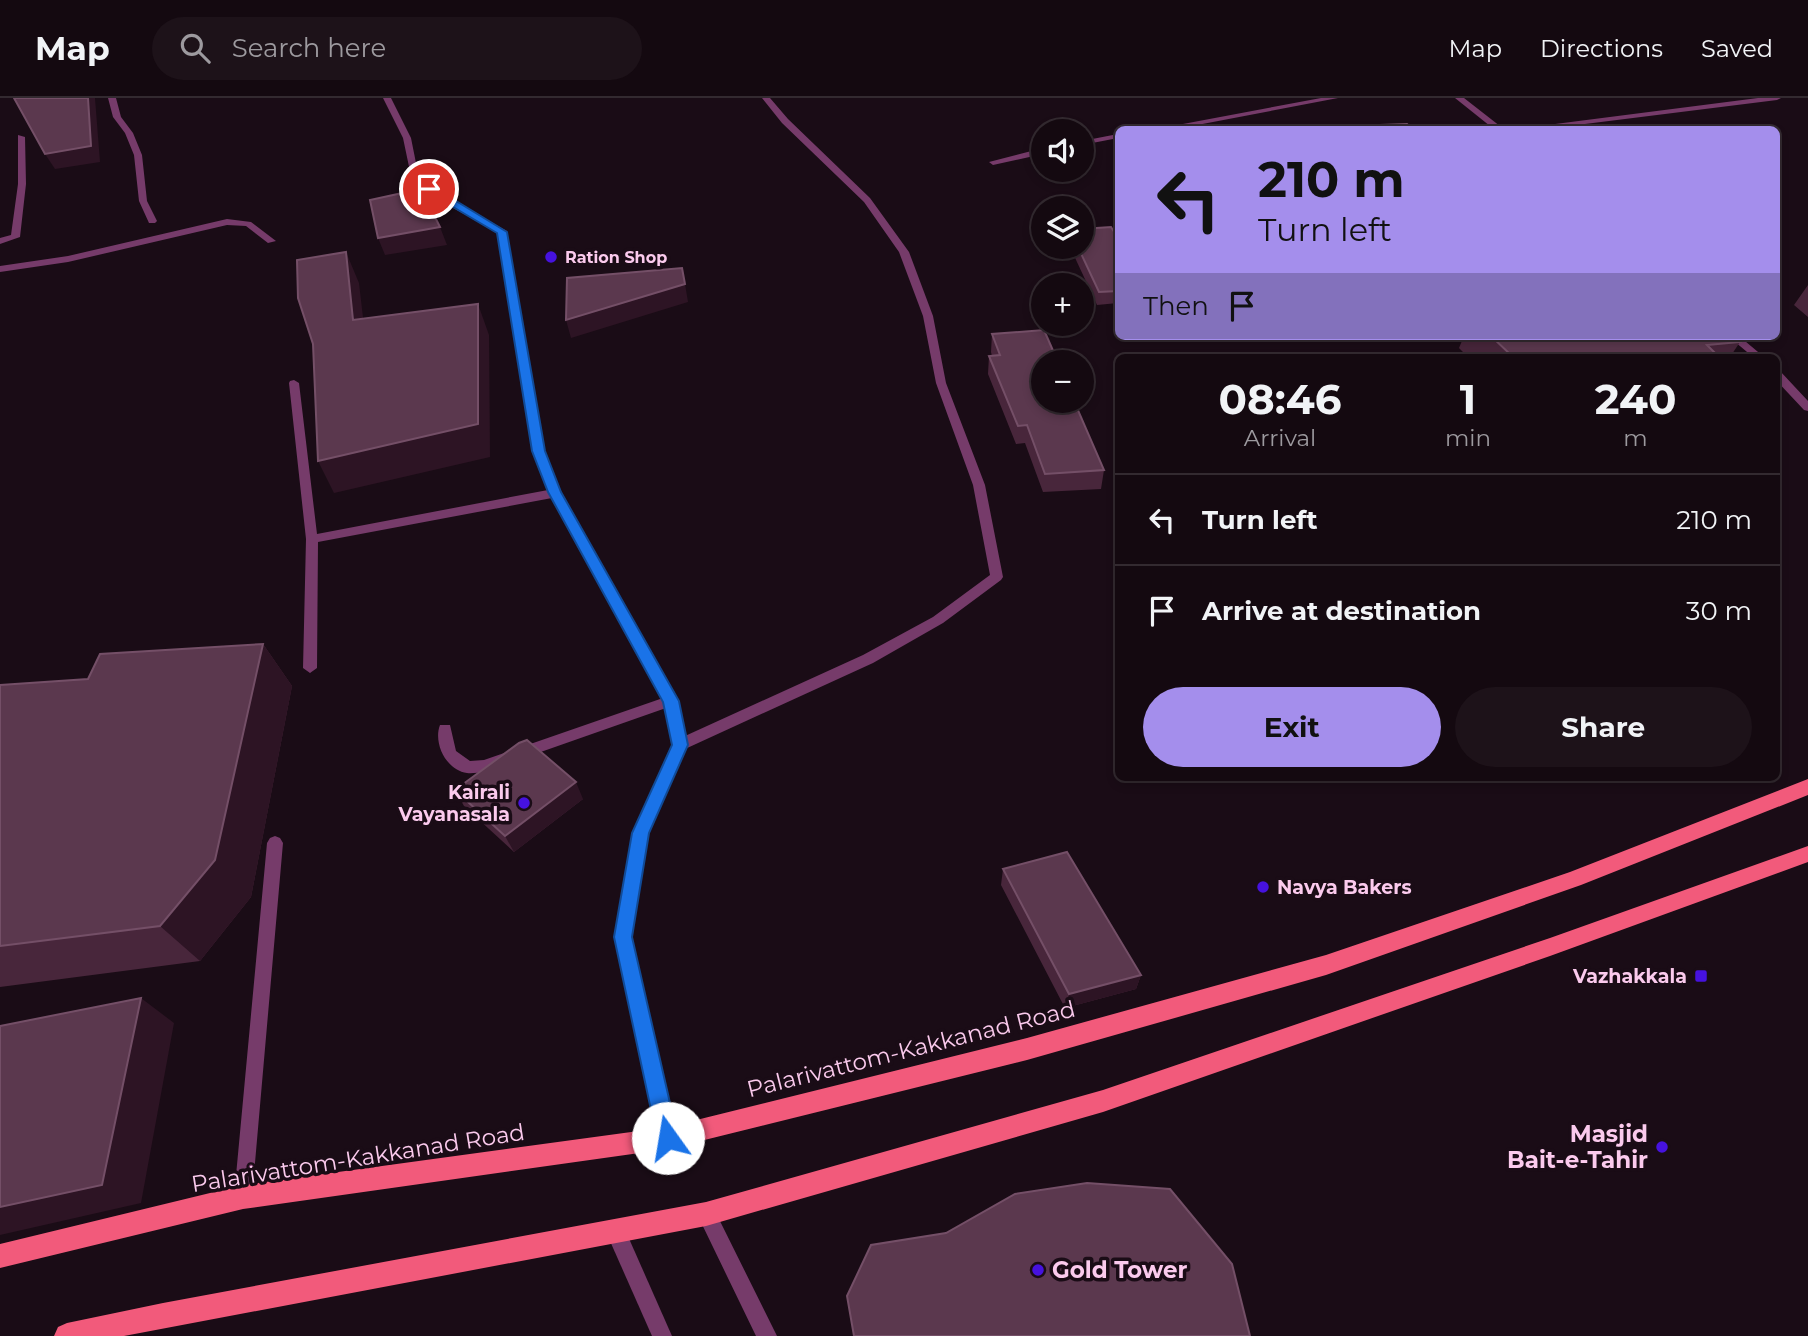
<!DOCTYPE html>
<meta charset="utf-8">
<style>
body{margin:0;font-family:Montserrat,sans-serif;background:#1d1219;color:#f1f3f6;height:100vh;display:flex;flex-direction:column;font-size:26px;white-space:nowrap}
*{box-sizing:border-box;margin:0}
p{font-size:23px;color:#9d9a9f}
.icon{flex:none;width:38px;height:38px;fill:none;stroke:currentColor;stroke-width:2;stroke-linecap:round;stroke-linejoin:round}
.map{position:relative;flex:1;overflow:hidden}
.drawer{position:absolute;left:1115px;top:256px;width:665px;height:427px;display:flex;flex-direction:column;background:#140910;border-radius:10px;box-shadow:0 4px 10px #0003,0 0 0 2px #332a30}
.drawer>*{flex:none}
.banner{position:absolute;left:1115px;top:28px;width:665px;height:214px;border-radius:10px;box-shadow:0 4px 10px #0003,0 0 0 2px #332a30;background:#a48eec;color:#111;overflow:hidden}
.tools{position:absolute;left:1031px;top:21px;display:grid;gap:14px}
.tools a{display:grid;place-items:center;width:63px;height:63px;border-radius:50%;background:#140910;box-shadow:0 4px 10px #0003,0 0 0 2px #332a30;font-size:35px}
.pin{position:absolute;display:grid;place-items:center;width:60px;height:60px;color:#fff;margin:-30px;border:4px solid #fff;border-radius:50%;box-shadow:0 2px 7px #0007}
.me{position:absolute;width:77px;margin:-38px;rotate:347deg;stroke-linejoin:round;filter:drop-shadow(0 0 5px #0008)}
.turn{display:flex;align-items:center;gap:24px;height:147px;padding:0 28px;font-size:32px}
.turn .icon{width:91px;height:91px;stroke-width:2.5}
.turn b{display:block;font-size:49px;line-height:60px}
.then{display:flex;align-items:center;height:66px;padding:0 28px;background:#0003;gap:14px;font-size:26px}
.eta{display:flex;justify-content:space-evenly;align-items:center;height:119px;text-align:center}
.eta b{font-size:42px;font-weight:700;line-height:49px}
.cta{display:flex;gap:14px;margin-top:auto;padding:14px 28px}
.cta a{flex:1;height:80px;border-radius:42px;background:#a48eec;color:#111;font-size:28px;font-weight:700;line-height:80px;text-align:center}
.cta a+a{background:#1d1219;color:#f1f3f6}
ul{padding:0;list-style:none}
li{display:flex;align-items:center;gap:21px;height:91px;padding:0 28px;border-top:2px solid #332a30}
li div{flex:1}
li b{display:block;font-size:26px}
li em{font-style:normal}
header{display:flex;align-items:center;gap:42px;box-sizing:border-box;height:98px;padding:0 35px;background:#140910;border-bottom:2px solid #332a30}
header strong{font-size:33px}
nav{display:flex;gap:38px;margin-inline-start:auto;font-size:24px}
.search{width:490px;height:63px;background:#1d1219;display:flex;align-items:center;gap:18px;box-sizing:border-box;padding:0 24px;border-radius:38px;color:#9d9a9f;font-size:26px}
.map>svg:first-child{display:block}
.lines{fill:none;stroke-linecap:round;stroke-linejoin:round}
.service{fill:#763b6a;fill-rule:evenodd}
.minor{fill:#763b6a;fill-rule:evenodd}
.primary{fill:#f25a7b;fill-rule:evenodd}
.wall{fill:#48263b}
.shaded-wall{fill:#2d1424}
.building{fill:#5b384e;stroke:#744f67;stroke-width:2}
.route{fill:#1a73e8;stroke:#114b97;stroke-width:2}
.poi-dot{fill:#4612df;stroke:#1a0c16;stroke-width:2.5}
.labels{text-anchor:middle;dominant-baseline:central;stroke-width:7;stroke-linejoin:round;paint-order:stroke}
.far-poi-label{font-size:16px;font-weight:bold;fill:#fbcaed;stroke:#1a0c16;text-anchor:start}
.poi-label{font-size:19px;font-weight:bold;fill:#fbcaed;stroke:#1a0c16;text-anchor:end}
.near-street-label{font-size:23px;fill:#fbcaed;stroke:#1a0c16}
.near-poi-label{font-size:23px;font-weight:bold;fill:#fbcaed;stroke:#1a0c16;text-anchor:end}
</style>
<header>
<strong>Map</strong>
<div class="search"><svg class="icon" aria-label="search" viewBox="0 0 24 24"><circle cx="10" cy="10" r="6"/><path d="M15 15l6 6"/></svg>Search here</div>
<nav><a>Map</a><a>Directions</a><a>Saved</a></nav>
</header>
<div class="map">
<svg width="1808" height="1238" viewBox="0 0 1808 1238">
<rect width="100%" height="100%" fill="#1a0c16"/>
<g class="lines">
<path class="service" d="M616 1124 623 1127 672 1238H652L606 1134 609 1127Z"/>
<path class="minor" d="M108 0H116L121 19 133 35 142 57 147 103 157 123 155 125H149L139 103 134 57 125 35 113 19Z
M383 0H391L411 40 419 80 446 99 507 133 545 353 561 395 678 603 685 638 863 557 933 519 990 477 973 387 936 285 923 218 899 154 864 104 782 25 762 0H770L788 21 870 100 909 154 933 218 946 285 985 387 1003 479 1001 482 943 525 873 565 685 651 649 735 631 840 677 1040 674 1046 668 1049 662 1046 659 1040 615 840 633 735 673 647 666 610 484 674C479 674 472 676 467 675 446 672 433 645 440 627H450L456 653 470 663 484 662 663 600 552 400 318 444 317 570 310 575 303 570 306 441 289 285 290 283 294 282 299 285 317 436 548 392 533 353 498 134 440 103 412 83 403 40Z
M1321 0H1338L1171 32H1151Z
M1455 0H1464L1505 32H1495Z
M1758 0H1781L1777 2 1537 32H1509Z
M1118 36V40L1082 47V43Z
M18 37 25 39 26 86 20 139 0 146V140L11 137 18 86Z
M1043 50V56L993 67 989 64Z
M227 121 251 124 276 143 268 145 246 128 227 127 68 164 0 174V168L68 158Z
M1728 238H1739L1764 259H1753Z
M1776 272 1780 273 1808 303V313L1804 312 1776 282Z
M275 738 280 740 283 745 252 1099 250 1106 243 1108 236 1106 234 1099 267 745 270 740Z
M706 1107 713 1109 777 1238H756L697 1116 699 1109Z"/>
<path class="primary" d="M1808 681V697L1581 787 1326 877 1027 962 668 1051 243 1111 0 1170V1146L243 1087 668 1029 1027 940 1326 857 1570 774Z
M1808 748V764L1550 858 1103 1014 706 1128 124 1238H54L58 1229 67 1225 163 1205 706 1104 1103 992 1550 840Z"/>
</g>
<path class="wall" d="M1118 140V205L1097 207 1070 149H1082Z
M1808 187V219L1794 207Z
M992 236 1104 372 1101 391 1043 394 1025 345 1016 346 988 276 989 258H992L991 254Z
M1464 238H1733L1740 244 1730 259H1468L1459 250Z
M263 546 292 588 251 799 200 863 0 889V587L88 581Z
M455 692 583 701 514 754 464 708Z
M1003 771 1141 877 1136 891 1065 910 1001 787Z"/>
<path class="shaded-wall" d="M88 0H95L100 64 55 71 45 56Z
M440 129 447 147 385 157 378 140Z
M346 154 359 185 367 254 353 222Z
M685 186 688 204 571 240 566 222Z
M478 206 489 237 490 359 334 395 318 363Z
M263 546 292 588 251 799 200 863 160 828Z
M576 684 583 701 514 754 505 738Z
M1141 877 1136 891 1065 910 1069 896Z
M141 900 174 925 141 1105 0 1137V1109Z"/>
<path class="building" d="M14 0H88L91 48 45 56Z
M1407 26 1413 32H1357L1354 28Z
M421 91 440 129 378 140 370 102Z
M1111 129 1118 140V193L1099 194 1078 149H1082V131Z
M346 154 353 222 478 206V326L318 363 313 246 298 200 297 162Z
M682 170 685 186 566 222 567 180Z
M1044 232 1058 264H1043V303H1074L1104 372 1045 376 1027 327 1018 328 989 258 1000 257 992 236Z
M1491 238H1733L1740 244 1707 247 1718 258 1705 259H1513Z
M263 546 215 762 160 828 0 848V587L88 581 100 556Z
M527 642 576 684 505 738 455 692 519 645Z
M1067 754 1141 877 1069 896 1003 771Z
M141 900 102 1087 0 1109V928Z
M1087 1085 1170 1091 1232 1166 1250 1238H854L847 1198 871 1147 946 1135 1015 1096Z"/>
<path class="route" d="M426 89H433L507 134 545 353 561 394 679 603 688 647 649 735 632 839 678 1040 675 1047 668 1050 660 1047 657 1040 614 839 632 735 672 647 663 604 548 394 532 353 497 135 426 93Z"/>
<g class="poi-dot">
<circle cx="551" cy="159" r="7"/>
<circle cx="524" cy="705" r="7"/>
<circle cx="1263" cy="789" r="7"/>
<rect x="1694" y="871" width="14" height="14" rx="3.5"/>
<circle cx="1662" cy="1049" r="7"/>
<circle cx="1038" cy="1172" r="7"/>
</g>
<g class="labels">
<g class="far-poi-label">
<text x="565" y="159">Ration Shop</text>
</g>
<g class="poi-label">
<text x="510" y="694">Kairali<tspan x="510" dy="22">Vayanasala</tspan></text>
<text x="1277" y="789" text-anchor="start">Navya Bakers</text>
<text x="1687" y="878">Vazhakkala</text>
</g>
<g class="near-street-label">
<text transform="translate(911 951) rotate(-14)">Palarivattom-Kakkanad Road</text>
<text transform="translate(358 1060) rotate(-9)">Palarivattom-Kakkanad Road</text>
</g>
<g class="near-poi-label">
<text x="1648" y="1036">Masjid<tspan x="1648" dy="26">Bait-e-Tahir</tspan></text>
<text x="1052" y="1172" text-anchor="start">Gold Tower</text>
</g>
</g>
</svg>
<div class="tools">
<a><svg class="icon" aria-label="sound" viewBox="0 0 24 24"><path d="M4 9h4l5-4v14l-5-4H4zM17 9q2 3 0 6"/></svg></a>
<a><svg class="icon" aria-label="layers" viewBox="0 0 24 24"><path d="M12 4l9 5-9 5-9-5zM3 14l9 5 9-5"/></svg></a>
<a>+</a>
<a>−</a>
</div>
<div class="pin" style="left:429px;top:91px;background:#d93025"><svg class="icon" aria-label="arrive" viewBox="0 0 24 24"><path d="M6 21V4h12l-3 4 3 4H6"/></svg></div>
<svg class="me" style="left:668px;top:1040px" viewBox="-20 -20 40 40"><circle r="19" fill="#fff"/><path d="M0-13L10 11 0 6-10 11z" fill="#1a73e8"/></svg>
<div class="banner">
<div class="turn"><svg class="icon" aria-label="left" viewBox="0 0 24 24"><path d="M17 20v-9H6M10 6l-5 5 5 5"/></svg><div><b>210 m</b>Turn left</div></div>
<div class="then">Then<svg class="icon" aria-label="arrive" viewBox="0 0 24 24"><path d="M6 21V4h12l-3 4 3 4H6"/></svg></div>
</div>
<section class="drawer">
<div class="eta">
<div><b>08:46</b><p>Arrival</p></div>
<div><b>1</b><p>min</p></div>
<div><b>240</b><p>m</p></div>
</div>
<ul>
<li><svg class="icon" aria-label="left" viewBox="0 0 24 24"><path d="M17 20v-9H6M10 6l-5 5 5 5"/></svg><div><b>Turn left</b></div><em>210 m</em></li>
<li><svg class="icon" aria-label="arrive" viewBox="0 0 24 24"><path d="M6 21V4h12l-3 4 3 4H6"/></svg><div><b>Arrive at destination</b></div><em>30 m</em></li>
</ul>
<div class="cta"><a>Exit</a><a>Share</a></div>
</section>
</div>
